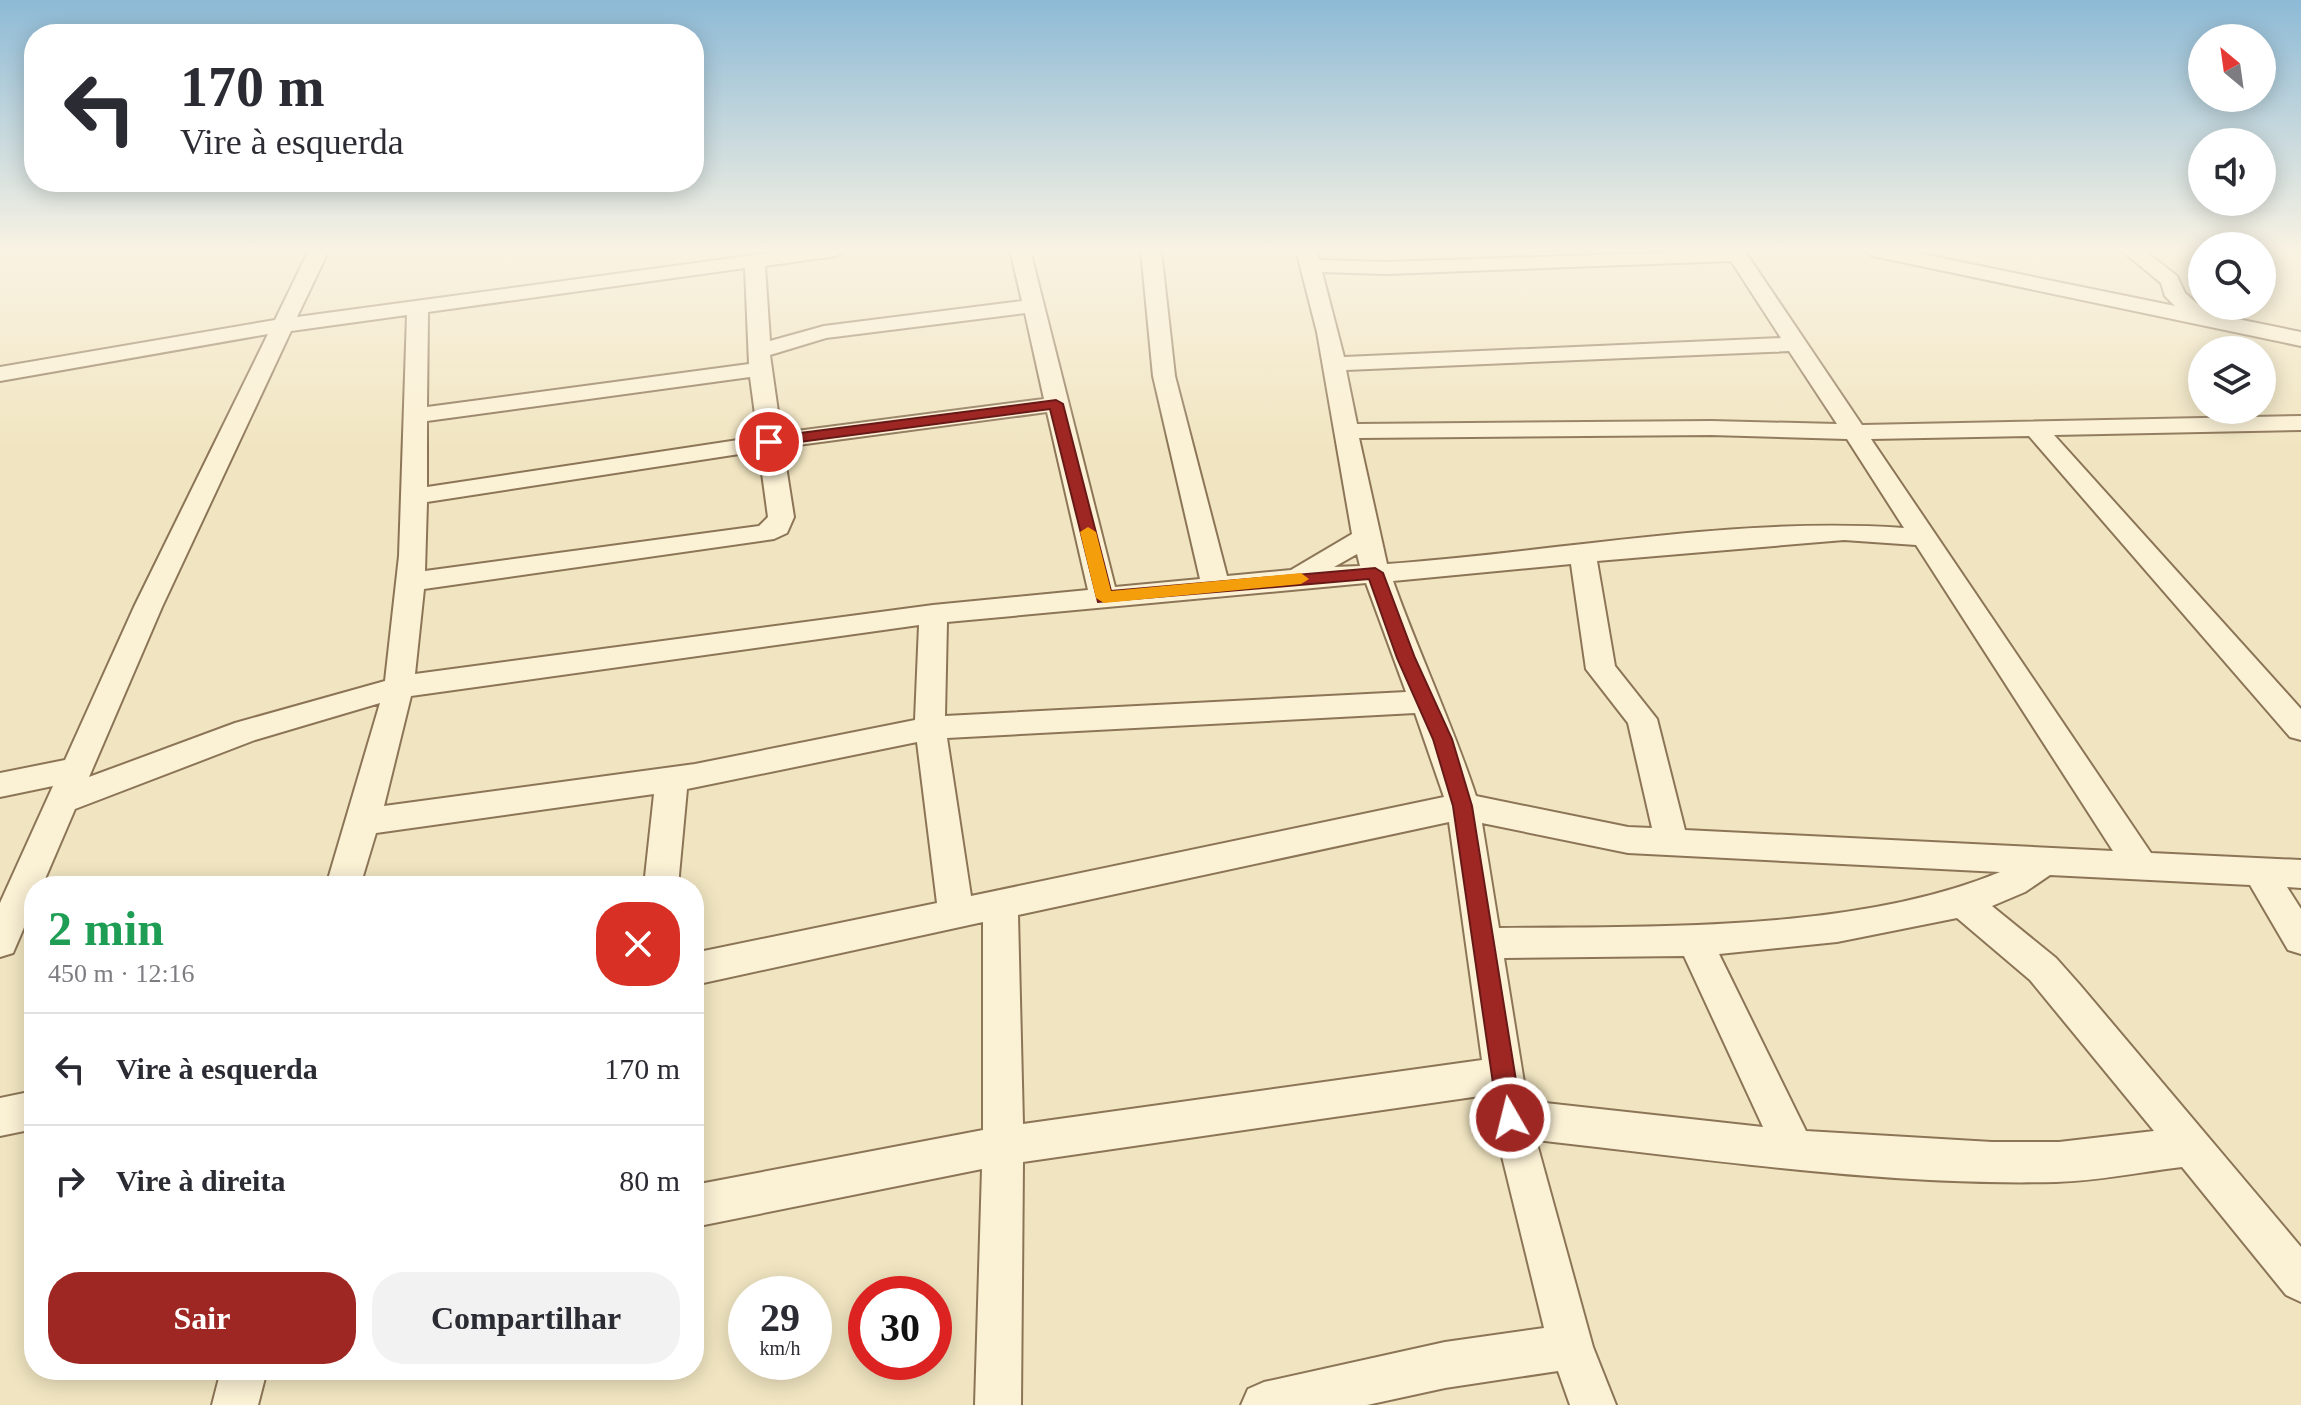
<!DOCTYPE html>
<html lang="pt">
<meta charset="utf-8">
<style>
body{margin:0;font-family:Georgia,serif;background:#f2f2f3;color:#2b2b33;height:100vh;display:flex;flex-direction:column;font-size:30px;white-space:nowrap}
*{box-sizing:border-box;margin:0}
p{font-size:26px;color:#7c7c81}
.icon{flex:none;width:44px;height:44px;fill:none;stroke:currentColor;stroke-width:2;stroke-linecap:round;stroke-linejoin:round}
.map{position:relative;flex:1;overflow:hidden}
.panel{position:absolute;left:24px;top:876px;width:680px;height:504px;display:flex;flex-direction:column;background:#fff;border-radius:32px;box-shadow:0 4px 20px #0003}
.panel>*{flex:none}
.top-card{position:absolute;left:24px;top:24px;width:680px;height:168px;border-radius:32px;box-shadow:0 4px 20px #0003;background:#fff;color:#2b2b33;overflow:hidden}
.needle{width:52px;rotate:331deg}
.tools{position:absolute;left:2188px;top:24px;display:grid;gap:16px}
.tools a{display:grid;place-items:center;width:88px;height:88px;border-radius:50%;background:#fff;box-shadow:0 4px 20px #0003;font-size:40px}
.speed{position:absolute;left:728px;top:1276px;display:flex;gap:16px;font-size:40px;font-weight:700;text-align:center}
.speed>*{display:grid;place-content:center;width:104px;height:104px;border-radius:50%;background:#fff;box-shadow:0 4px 20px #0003;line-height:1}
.speed small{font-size:20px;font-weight:400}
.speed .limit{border:12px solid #d22;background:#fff;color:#111}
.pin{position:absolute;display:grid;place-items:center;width:68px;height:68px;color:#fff;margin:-34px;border:4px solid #fff;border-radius:50%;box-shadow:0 2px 8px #0007}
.me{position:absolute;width:88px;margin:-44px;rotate:352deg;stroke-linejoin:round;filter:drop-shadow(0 0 6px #0008)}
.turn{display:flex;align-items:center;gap:28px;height:168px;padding:0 24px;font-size:36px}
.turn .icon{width:104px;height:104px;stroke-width:2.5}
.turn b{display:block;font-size:56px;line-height:68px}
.round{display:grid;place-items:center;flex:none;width:84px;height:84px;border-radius:32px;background:#f2f2f3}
.overview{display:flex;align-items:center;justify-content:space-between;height:136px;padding:0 24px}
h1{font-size:48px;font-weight:800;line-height:60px;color:#1e9e55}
.cta{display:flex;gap:16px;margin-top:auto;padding:16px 24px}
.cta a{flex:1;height:92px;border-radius:32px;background:#9f2723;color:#fff;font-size:32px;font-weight:800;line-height:92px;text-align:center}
.cta a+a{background:#f2f2f3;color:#2b2b33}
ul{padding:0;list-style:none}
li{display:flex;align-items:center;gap:24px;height:112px;padding:0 24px;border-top:2px solid #e1e1e2}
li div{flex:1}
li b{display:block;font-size:30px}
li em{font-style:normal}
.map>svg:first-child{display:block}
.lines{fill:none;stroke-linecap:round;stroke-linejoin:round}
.minor-casing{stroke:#8c7557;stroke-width:4}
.minor{fill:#fbf1d5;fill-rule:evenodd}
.route{fill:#9f2723;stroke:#671917;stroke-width:2}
.slow{fill:#f59e0b}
</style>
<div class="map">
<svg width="2301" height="1405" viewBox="0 0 2301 1405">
<rect width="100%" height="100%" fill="#f1e5c1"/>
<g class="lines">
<g class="minor-casing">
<path id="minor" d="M309 250H329L297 317 792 250H846L836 256 765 266 770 341 824 326 1022 301 1010 250H1030L1115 587 1200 579 1153 376 1141 250H1161L1175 376 1227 576 1291 570 1352 534 1317 332 1296 250H1316L1319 260 1387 262 1744 250 1862 425 2301 416V430L2054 435 2301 709V740L2290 737 2029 436 1871 439 2151 853 2301 860V888L2287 887 2301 909V954L2288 950 2250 885 2050 875 2025 892 1992 906 2056 958 2080 985 2301 1247V1302L2286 1295 2182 1167C2140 1172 2097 1181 2056 1182 1882 1186 1708 1159 1536 1140L1593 1347 1616 1405H1570L1558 1371 1445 1388 1367 1405H1241L1248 1389 1264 1382 1445 1342 1544 1328 1487 1095 1023 1162 1021 1405H975L982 1169 694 1227V1185L983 1130V922L694 985V953L937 903 917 742 687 789 678 886H644L654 794 376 833 360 886H326L380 703 255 740 75 809 42 886H34V904L13 953 0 957V903L53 786 0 797V773L65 760 134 607 268 334 0 381V367L275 320ZM1731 261 1781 338 1344 357 1322 272 1387 274ZM745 268 749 364 427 407 428 312ZM1025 313 1044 399 781 433 770 355 826 338ZM407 315 399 556 385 681 235 723 89 777 162 607 291 331ZM1789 351 1837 424 1711 421 1357 424 1346 370ZM750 377 758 437 427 487V421ZM1047 412 1088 590 933 605 415 674 424 589 774 539 787 533 794 517 783 447ZM1711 435 1847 439 1904 528C1732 516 1558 552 1387 564L1359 438ZM759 451 768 517 759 526 425 571 427 502ZM1844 540 1916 545 2113 851 1685 830 1657 719 1615 666 1597 561ZM1357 554 1360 566 1334 567ZM1571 564 1586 669 1628 723 1652 828 1628 827 1476 796C1452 723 1419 654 1393 581ZM1366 583 1406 692 945 716 947 622ZM919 625 915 720 695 764 384 806 411 696ZM1415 713 1444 797 971 896 947 738ZM1449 822 1482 1060 1023 1124 1018 915ZM1482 823 1628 853 2000 872C1855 932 1655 926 1499 928ZM1957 918 2030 980 2154 1131 2059 1142H1992L1806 1131 1719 954 1837 942ZM1684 956 1763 1127 1527 1101 1504 958Z
M1863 250H1902L2175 306 2165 296 2161 283 2121 250H2144L2177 276 2185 293 2208 313 2301 332V346L1873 256Z
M34 1091V1129L0 1136V1098Z
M221 1370H267L258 1405H212Z"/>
</g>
<use href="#minor" class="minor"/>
</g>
<linearGradient id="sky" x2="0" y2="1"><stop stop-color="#8dbad6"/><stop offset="0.56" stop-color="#f9f3e3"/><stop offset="1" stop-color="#f9f3e3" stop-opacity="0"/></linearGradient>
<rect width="2301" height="447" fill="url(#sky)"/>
<path class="route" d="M1056 400 1063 404 1111 591 1375 568 1383 573 1415 658 1452 739 1472 806 1522 1118 1519 1126 1510 1129 1502 1126 1498 1118 1453 806 1433 739 1397 658 1369 579 1098 602 1050 409 769 446 762 442 769 437Z"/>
<path class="slow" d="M1088 527 1096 532 1111 591 1301 573 1309 579 1301 584 1104 603 1096 598 1080 532Z"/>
</svg>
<div class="tools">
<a><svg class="needle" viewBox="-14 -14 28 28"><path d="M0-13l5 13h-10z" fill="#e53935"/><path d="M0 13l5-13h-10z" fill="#7c7c81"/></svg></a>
<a><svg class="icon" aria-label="sound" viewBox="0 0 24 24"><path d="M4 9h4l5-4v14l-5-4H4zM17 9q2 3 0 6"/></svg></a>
<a><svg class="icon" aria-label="search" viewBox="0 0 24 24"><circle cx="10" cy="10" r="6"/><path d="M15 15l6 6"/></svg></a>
<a><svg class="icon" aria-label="layers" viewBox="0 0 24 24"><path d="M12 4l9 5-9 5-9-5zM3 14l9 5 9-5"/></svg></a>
</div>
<div class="speed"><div>29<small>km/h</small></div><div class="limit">30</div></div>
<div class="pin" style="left:769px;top:442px;background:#d93025"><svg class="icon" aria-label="arrive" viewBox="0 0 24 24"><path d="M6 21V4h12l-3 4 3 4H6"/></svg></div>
<svg class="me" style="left:1510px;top:1118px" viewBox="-20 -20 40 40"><circle r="17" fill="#9f2723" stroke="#fff" stroke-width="3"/><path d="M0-11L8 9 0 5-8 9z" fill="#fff"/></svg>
<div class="top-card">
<div class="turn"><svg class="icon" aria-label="left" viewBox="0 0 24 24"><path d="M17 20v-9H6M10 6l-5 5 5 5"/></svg><div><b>170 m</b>Vire à esquerda</div></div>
</div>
<section class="panel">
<div class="overview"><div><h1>2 min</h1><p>450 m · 12:16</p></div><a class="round" style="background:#d93025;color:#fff"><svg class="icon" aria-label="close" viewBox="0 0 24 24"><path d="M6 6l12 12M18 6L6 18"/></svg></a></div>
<ul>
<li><svg class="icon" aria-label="left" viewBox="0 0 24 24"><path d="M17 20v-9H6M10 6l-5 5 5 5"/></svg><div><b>Vire à esquerda</b></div><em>170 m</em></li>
<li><svg class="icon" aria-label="right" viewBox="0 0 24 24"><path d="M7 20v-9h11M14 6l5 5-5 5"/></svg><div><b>Vire à direita</b></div><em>80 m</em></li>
</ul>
<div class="cta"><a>Sair</a><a>Compartilhar</a></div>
</section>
</div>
